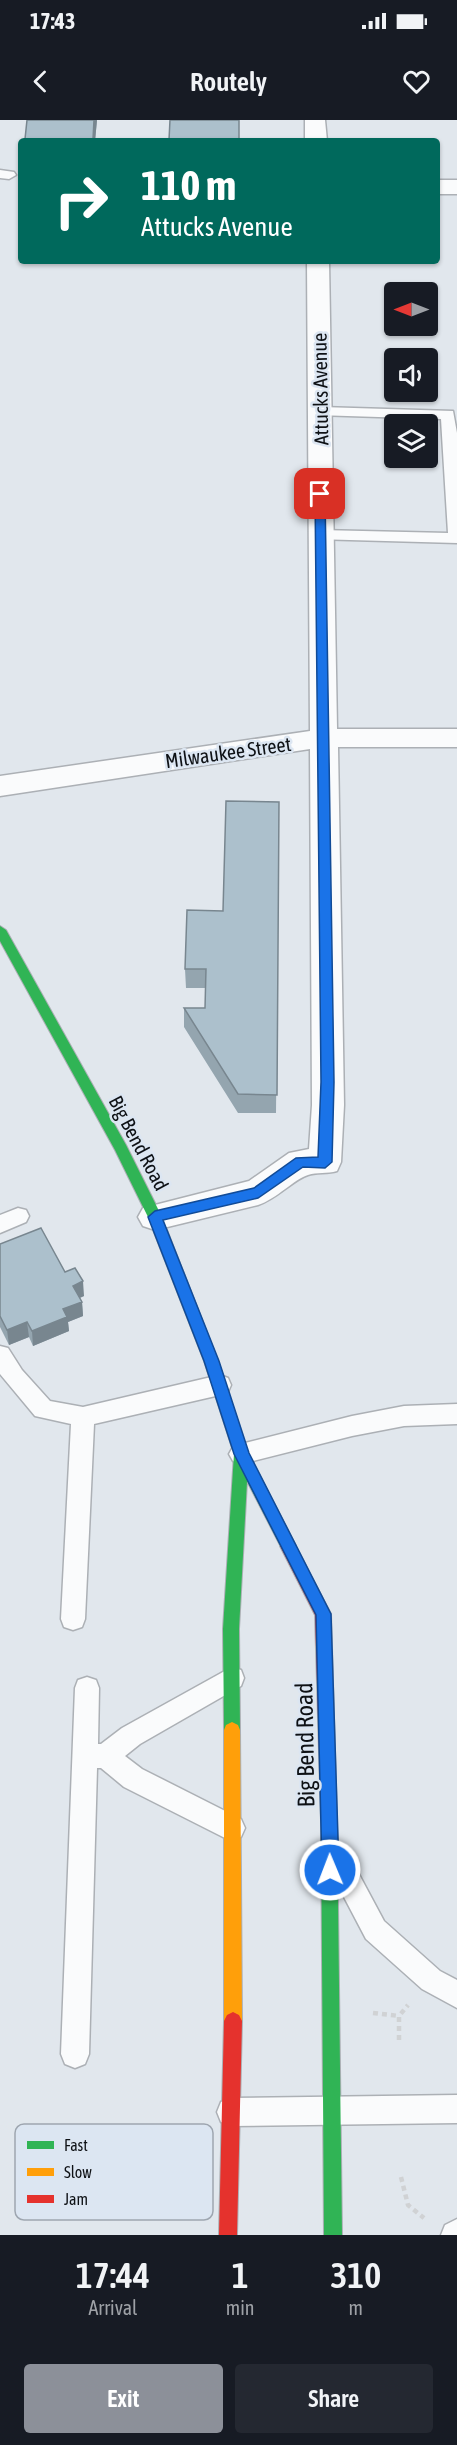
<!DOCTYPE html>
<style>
body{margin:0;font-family:"Asap Condensed",sans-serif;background:#242831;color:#f1f3f6;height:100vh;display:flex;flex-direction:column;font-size:22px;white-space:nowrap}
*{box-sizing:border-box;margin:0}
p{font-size:20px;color:#9ea1a6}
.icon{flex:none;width:33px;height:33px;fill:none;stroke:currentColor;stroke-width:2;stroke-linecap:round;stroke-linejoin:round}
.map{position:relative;height:2115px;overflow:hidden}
.panel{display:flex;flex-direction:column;background:#171b24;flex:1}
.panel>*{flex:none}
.hud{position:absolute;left:18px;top:18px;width:422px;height:126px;border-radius:6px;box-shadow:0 2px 4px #0004;background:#00695c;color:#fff;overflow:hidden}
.needle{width:39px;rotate:270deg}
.controls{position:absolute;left:384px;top:162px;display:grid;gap:12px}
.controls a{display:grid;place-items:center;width:54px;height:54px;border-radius:6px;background:#171b24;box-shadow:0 2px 4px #0004;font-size:30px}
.pin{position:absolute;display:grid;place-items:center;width:51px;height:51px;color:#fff;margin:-26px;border-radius:12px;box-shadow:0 3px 9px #0006}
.me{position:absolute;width:66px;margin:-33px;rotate:359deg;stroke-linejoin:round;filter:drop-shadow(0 0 4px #0008)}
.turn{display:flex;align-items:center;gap:21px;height:126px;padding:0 24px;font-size:27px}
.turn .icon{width:78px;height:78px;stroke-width:2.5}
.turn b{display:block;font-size:42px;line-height:51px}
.eta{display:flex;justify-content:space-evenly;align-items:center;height:102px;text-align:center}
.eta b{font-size:36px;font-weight:600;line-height:42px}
.action{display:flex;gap:12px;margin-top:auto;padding:12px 24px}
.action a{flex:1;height:69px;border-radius:6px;background:#8c9099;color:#fff;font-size:24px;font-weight:600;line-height:69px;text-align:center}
.action a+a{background:#242831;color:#f1f3f6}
.status{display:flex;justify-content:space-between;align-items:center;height:42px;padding:0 30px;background:#171b24;direction:ltr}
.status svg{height:16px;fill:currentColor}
header{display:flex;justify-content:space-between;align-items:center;height:78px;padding:0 24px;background:#171b24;font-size:27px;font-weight:600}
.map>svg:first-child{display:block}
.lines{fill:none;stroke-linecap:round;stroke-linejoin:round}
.lane-casing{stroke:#acb0b5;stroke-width:3}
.street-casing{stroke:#acb0b5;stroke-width:3}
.fast-casing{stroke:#acb0b5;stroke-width:2}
.slow-casing{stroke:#acb0b5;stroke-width:2}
.jam-casing{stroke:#acb0b5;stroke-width:2}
.path{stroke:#d0d2d4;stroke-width:4.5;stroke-dasharray:5 4;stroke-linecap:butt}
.lane{fill:#fafbfc;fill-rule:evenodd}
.street{fill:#fafbfc;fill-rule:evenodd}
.fast{fill:#30b455;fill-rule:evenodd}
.slow{fill:#ff9f0a;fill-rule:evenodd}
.jam{fill:#e5322d;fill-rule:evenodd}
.wall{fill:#94a5af}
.shaded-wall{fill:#78868f}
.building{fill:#acc0cc;stroke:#78868f;stroke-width:1.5}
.route{fill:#1a73e8;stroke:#114b97;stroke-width:1.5}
.labels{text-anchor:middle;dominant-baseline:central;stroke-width:5;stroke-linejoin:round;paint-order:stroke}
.street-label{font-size:20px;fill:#0e1115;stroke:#dce6f2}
.near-street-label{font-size:24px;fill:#0e1115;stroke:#dce6f2}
.key{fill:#dce6f2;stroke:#9ea6b0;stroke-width:1.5}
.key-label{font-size:16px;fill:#0e1115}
</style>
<div class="status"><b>17:43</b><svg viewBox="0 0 49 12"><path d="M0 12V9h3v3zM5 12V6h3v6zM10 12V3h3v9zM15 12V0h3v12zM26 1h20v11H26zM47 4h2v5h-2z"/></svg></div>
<header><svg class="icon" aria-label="back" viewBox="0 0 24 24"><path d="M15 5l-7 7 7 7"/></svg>Routely<svg class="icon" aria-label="heart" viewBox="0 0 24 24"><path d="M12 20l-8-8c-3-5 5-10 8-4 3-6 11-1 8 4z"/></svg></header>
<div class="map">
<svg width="457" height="2115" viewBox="0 0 457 2115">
<rect width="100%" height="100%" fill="#e1e7ed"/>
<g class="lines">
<g class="lane-casing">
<path id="lane" d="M0 50 14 52 16 55 9 59 0 58Z
M321 287 453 291 457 313V423L314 419 312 415 320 410 448 413 441 299 316 295 313 292 316 289Z
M18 1088 26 1090 29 1096 26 1102 0 1113V1095Z
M0 1226 8 1228 22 1250 50 1281 83 1287 220 1255 228 1258 231 1265 228 1272 220 1275 94 1304 85 1499 82 1507 73 1510 64 1507 61 1499 71 1304 35 1296 0 1254Z
M457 1284V1304L404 1306 352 1316 241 1344 233 1341 229 1334 233 1327 241 1324 352 1296 404 1286Z
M232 1547 241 1550 244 1558 241 1566 140 1624 125 1636 142 1649 241 1699 245 1708 241 1717 232 1720 223 1717 124 1667 101 1648H97L89 1934 85 1944 75 1948 65 1944 61 1934 75 1568 78 1560 87 1557 96 1560 99 1568 98 1624H101L122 1608Z
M337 1726 346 1730 384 1801 440 1851 457 1860V1888L422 1869 366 1819 324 1739 328 1730Z
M457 1975V2003L231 2006 221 2002 217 1992 221 1982 231 1978Z
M457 2099V2115H441L445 2105Z"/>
</g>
<g class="street-casing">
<path id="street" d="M305 0H325L327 21H305Z
M436 60H457V74H436Z
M307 141H329L337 609H457V627H338L344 985 341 1042 337 1051C327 1054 317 1052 308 1055 294 1059 277 1079 258 1085L155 1110 143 1106 138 1097 143 1088 249 1061 289 1033 309 1029 312 985 310 629 0 676V656L310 611Z"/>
</g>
<g class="fast-casing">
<path id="fast" d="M0 806 6 810 126 1025 162 1097 218 1241 248 1333 296 1426 293 1431 288 1433 283 1431 247 1361 239 1509 240 1610 238 1615 232 1618 226 1615 224 1610 223 1509 234 1334 204 1241 148 1097 115 1030 0 821Z
M329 1692 335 1694 337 1700 342 2115H324L321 1700 323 1694Z"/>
</g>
<g class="slow-casing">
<path id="slow" d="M232 1602 238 1605 240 1610 242 1901 239 1907 233 1910 227 1907 224 1901V1610L226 1605Z"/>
</g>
<g class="jam-casing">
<path id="jam" d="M288 1419 293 1421 331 1494 337 1700 335 1706 329 1708 323 1706 321 1700 315 1495 280 1426 283 1421Z
M233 1892 239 1895 242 1901 237 2115H219L224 1901 227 1895Z"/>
</g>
<path class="path" d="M373 1893 399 1896
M399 1920V1896L408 1885
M401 2057 408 2085 424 2098"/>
<use href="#lane" class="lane"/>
<use href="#street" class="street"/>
<use href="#fast" class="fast"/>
<use href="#slow" class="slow"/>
<use href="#jam" class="jam"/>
</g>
<path class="wall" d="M27 0H97L95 21H25Z
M170 0H239V21H169Z
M279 682 276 993H238L184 907V888H205V868H186L185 849 223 791Z
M0 1124 65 1152 84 1176 80 1178 82 1182 83 1196 68 1202 69 1211 33 1226 29 1217 9 1225 0 1207Z"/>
<path class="shaded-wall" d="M94 0H97L95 21H93Z
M83 1161 84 1176 74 1180 73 1166Z
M82 1182 83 1196 68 1202 69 1211 33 1226 32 1211 63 1189Z
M27 1202 29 1217 9 1225 7 1210Z"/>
<path class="building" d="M27 0H94L93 19H25Z
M170 0H239V21L169 20Z
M226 681 279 682 277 975 238 974 184 888H205L206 849H185L187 790 223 791Z
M41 1108 65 1152 75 1148 83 1161 73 1166 82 1182 63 1189 67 1197 32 1211 27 1202 7 1210 0 1196V1124Z"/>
<path class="route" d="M320 371 325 374 334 962 332 1042 325 1048 303 1047 258 1078 163 1100 219 1241 249 1333 331 1494 339 1750 336 1755 330 1758 324 1755 322 1750 316 1495 234 1334 204 1241 148 1097 155 1091 254 1068 296 1038 318 1037 321 962 315 374Z"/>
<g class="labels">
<g class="street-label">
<text transform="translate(320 269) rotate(-91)">Attucks Avenue</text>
<text transform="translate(228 632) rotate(-8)">Milwaukee Street</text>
<text transform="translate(139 1023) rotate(62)">Big Bend Road</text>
</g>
<g class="near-street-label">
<text transform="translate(305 1625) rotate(-91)">Big Bend Road</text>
</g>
</g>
<rect x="15" y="2004" width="198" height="96" rx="9" class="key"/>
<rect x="27" y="2021" width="27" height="8" fill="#30b455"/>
<rect x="27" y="2048" width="27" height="8" fill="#ff9f0a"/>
<rect x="27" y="2075" width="27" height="8" fill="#e5322d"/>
<g class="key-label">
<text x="64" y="2031">Fast</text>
<text x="64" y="2058">Slow</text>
<text x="64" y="2085">Jam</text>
</g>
</svg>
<div class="controls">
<a><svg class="needle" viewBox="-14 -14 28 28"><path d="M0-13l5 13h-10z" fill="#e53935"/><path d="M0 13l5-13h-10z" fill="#9ea1a6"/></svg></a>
<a><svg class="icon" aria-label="sound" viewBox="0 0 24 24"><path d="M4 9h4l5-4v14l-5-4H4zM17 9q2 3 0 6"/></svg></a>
<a><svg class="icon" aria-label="layers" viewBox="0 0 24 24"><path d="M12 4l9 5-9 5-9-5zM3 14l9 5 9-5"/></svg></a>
</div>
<div class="pin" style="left:320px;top:374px;background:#d93025"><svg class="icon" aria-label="arrive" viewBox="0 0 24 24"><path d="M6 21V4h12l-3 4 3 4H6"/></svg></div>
<svg class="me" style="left:330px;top:1750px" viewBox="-20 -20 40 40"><circle r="17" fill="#1a73e8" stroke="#fff" stroke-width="3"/><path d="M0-11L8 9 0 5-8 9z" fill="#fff"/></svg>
<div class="hud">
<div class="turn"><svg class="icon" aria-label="right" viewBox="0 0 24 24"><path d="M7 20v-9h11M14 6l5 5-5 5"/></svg><div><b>110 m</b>Attucks Avenue</div></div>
</div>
</div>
<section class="panel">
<div class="eta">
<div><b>17:44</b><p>Arrival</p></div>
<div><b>1</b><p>min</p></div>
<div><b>310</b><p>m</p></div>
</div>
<div class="action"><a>Exit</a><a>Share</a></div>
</section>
